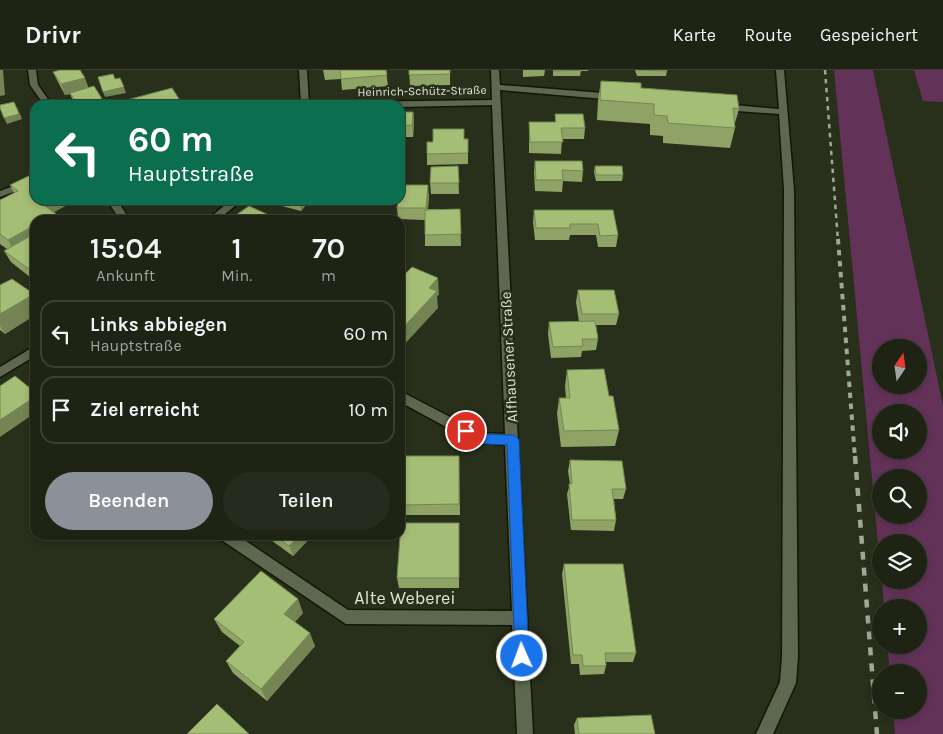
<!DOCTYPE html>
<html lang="de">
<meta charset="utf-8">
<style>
body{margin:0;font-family:Karla,sans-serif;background:#262b1d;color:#f1f3f6;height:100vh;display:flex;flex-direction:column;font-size:19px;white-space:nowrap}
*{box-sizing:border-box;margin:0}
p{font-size:16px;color:#a1a4a0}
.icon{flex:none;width:28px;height:28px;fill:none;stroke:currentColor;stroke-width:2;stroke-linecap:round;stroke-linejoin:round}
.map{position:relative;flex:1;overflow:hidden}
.panel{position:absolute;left:30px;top:145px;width:375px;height:325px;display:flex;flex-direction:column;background:#1e2314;border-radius:15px;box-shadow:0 2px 8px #0003,0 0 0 1px #3c4034}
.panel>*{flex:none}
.banner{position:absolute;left:30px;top:30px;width:375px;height:105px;border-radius:15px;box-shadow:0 2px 8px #0003,0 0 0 1px #3c4034;background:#0b6e4f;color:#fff;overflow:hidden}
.needle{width:32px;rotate:13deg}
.buttons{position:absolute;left:872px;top:269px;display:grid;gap:10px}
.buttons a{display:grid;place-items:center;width:55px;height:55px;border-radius:50%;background:#1e2314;box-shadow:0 2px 8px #0003,0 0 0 1px #3c4034;font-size:25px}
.pin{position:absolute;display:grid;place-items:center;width:42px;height:42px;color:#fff;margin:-21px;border:2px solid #fff;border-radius:50%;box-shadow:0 1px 5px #0007}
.me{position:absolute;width:55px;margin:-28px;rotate:358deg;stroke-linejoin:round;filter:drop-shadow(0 0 4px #0008)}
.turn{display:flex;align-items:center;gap:18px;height:105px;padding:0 15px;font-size:22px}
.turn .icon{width:65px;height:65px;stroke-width:2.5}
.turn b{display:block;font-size:35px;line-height:42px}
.eta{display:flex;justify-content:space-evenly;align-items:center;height:85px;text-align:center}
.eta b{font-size:30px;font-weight:600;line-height:35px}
.action{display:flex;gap:10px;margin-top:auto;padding:10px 15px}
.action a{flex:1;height:58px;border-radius:30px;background:#8c9099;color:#fff;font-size:20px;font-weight:600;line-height:58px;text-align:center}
.action a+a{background:#262b1d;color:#f1f3f6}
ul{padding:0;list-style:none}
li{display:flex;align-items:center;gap:15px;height:68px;margin:0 10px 8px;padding:0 5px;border:2px solid #3c4034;border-radius:15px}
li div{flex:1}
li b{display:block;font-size:19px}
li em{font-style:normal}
header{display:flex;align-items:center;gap:30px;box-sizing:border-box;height:70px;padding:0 25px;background:#1e2314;border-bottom:1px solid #3c4034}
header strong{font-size:24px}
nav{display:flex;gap:28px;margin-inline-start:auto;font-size:18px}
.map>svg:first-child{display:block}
.green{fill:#633259;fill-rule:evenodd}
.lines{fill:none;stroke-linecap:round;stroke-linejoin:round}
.minor-casing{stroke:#111704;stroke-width:3}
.minor{fill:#5e674f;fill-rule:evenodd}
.rail-far2{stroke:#a0a796;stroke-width:2.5;stroke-dasharray:4.5 4.5;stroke-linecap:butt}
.rail-far1{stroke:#a0a796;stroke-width:4;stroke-dasharray:5.5 5.5;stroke-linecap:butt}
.rail{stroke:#a0a796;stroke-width:4.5;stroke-dasharray:8 8;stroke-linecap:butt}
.wall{fill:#8ea365}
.shaded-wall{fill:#748553}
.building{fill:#a5be76;stroke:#748553}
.route{fill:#1a73e8;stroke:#114b97}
.labels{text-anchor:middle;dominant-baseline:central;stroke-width:5;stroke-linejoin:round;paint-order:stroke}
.far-street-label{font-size:12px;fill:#dee4d6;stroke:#282f1a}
.street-label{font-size:15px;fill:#dee4d6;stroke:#282f1a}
.near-street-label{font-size:18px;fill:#dee4d6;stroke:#282f1a}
</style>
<header>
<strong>Drivr</strong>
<nav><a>Karte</a><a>Route</a><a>Gespeichert</a></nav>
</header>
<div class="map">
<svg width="943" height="664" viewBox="0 0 943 664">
<rect width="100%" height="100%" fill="#282f1a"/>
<path class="green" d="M834 0H873L943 336V664H895L893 640H919V602H890L887 575H919V538L884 537 882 510H919V472H881V505ZM881 278H919V315H881ZM881 342H919V380H881ZM881 408H919V445H881Z
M914 0H943V32L923 31Z"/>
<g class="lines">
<g class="minor-casing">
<path id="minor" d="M28 0H36L38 15 52 35H44L30 15Z
M299 0H307L309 35H301Z
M491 0H499L500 15 616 24 620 27 616 30 500 20 533 664H517L512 555 346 554 220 469 218 465H237L348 540 512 541 505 375 474 372 400 332V321L481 363 505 364 492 35 400 37V35H344L348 32 492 30Z
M776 0H784L794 120 798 587 796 613 773 664H756L780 612 782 587 784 120 779 44 723 40 719 37 723 34 779 39Z
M35 108V114L0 127V121Z
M107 130H117L130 150H120Z
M231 130H242L218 150H207Z
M35 276V286L0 307V297Z"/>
</g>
<use href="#minor" class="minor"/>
<path class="rail-far2" d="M825 0 838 171"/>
<path class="rail-far1" d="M838 169 855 388"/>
<path class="rail" d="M855 386 877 664"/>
</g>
<path class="wall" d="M323 0H386L388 16 342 20 341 9 325 10Z
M409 0H450V15L410 16Z
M523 0H545L544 6 523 7Z
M553 0H588V1H581L580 6H553Z
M635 0H667V1L666 6H637Z
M53 2 88 17 102 29 105 35H75L70 24 65 25 58 12Z
M601 11 641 18 739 39 735 53V58L730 78 663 73V66L650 65V54L597 50 598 30Z
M400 42H413L414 53 413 67H400Z
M555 44 585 58 584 69H562L561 84 529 83V52H555Z
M464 69 468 83V94L427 95V84L433 72Z
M535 91 583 101 582 112 563 111 562 122 535 121 534 102Z
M458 96 459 124H431L430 113Z
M595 96 623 105 622 111H596L594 102Z
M10 115 35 130H74V131L54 142 56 144 60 150H35V211L11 192 4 181 7 179 0 174V130L14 123Z
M429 126 428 139H460L461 176H425V150L398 149 397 138Z
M273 130H310L301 141 274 134Z
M534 140H613L618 165 616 177H598L596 165H570L569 170H535L533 152Z
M0 215 34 224 35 226V245L5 264 0 260Z
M578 220 619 244 616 255H596L598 269 596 280 582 281 581 287 551 288 548 264 549 252H579L576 232Z
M567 300 609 326 619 360 615 376 561 377 557 344 559 328H566L565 316Z
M459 386 460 445H403L402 435Z
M570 390 626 419 623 429H614L616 450 614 461 571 460 567 424 570 414 568 401Z
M459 463V518H399L397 508Z
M264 465H313L293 486Z
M564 494 636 583 633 592H606V596L604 604 580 605 579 594H571L562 504Z
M303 543 295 552 315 576 267 631 233 603 226 591 240 576 222 562 214 549Z
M577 648 655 664H575L574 655Z"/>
<path class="shaded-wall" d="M0 0H3L5 25 0 26Z
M85 8 89 19 65 25 61 14Z
M124 17 126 23 105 27 103 22Z
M102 29 105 35H80Z
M181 32 182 35H169Z
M17 37 22 49 7 54 4 48Z
M413 42 414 53 413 67 412 55Z
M428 115 429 126 427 150 426 138Z
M37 130H74V131L45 147Z
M299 130H310L301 141Z
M56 144 60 150H45Z
M35 155V176L17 186 8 170Z
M35 196V211L29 199Z
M438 208 439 225 437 226 438 238 400 279V261L429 218Z
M34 224 35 226V245L5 264 0 256V244Z
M35 327V343L0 367V350Z
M300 465H313L293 486 289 476Z
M298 529 303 543 290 557 284 544Z
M310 563 315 576 267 631 261 619Z"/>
<path class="building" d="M60 0H80L85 8 61 14 53 2Z
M340 0H386L387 5 341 9Z
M409 0H450V4L409 5Z
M554 0H581L554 1Z
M638 0H667V1Z
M113 4 115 9 120 8 124 17 103 22 98 7Z
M601 11 641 13V18L737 25 739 39 733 38 735 58 668 53 667 46 654 45V34L600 30Z
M94 16 102 29 78 35 70 23Z
M172 18 181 32 169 35H108Z
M14 32 19 44 4 48 0 38V35Z
M400 42H413L412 55 400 56Z
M555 44H583L585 58H561L563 72H530L529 52H556Z
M433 59H464V69H468V83L427 84V72H433Z
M535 91H582L583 101 562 100 563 110H536Z
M458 96 459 113H430L431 97Z
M595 96H622L623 105H596Z
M35 103V130H38H37L56 144 45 150H35V155L8 170 0 164V130L18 121 10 115Z
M400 115H428L426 138H397L398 130H400Z
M249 136 273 147 269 150H229Z
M460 139 461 164 425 165V140Z
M534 140H613L618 165 600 166 598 154H570V158H536Z
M32 165 35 167V196L29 199 4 181Z
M412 197 438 208 429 218 437 221 400 261V209Z
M12 209 34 224 0 244V215Z
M578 220H614L619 244H582Z
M595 251 598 269H582L583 276 553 277 549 252Z
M604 299 609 326H613L619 360 564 361 559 328H570L567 300Z
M15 306 35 322V327L0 350V316Z
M405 386H459V434L402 435Z
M570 390 622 391 626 419H612L616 450H572L569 414H572Z
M401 453H459V508H397Z
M274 465H300L289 476Z
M564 494H623L636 583H605L606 596H583L582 585H573Z
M261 501 298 529 284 544 310 563 261 619 226 591 244 572 214 549Z
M217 634 249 664H187Z
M651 645 655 664H579L577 648Z"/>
<path class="route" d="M466 356 481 364 513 365 517 367 519 370 529 586 527 591 522 594 517 591 515 586 507 375C492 374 469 376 460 361L461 358Z"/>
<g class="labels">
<g class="far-street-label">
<text transform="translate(422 21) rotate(-1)">Heinrich-Schütz-Straße</text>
</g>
<g class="street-label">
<text transform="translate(509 287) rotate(-93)">Alfhausener Straße</text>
</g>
<g class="near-street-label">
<text x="405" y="528">Alte Weberei</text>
</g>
</g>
</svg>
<div class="buttons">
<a><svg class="needle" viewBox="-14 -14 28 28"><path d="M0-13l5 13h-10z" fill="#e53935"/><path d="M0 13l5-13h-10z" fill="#a1a4a0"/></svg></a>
<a><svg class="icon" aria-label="sound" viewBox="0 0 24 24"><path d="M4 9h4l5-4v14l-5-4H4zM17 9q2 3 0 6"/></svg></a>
<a><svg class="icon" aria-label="search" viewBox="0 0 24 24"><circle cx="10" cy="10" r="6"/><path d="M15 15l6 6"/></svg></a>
<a><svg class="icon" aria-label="layers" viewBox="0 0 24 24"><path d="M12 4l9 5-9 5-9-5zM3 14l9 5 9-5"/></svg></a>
<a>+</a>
<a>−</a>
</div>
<div class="pin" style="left:466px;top:361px;background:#d93025"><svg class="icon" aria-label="arrive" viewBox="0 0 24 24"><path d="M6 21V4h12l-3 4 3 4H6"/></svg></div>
<svg class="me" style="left:522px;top:586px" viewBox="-20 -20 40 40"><circle r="17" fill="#1a73e8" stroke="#fff" stroke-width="3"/><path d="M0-11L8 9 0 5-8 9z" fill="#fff"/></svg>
<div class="banner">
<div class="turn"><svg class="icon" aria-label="left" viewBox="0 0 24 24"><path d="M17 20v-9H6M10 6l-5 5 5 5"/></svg><div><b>60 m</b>Hauptstraße</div></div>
</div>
<section class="panel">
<div class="eta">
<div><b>15:04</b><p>Ankunft</p></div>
<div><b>1</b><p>Min.</p></div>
<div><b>70</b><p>m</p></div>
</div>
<ul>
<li><svg class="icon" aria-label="left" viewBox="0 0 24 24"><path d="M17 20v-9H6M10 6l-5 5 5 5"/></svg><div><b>Links abbiegen</b><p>Hauptstraße</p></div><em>60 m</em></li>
<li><svg class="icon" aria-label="arrive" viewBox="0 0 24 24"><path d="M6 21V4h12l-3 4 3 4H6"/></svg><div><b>Ziel erreicht</b></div><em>10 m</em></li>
</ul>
<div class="action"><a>Beenden</a><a>Teilen</a></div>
</section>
</div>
